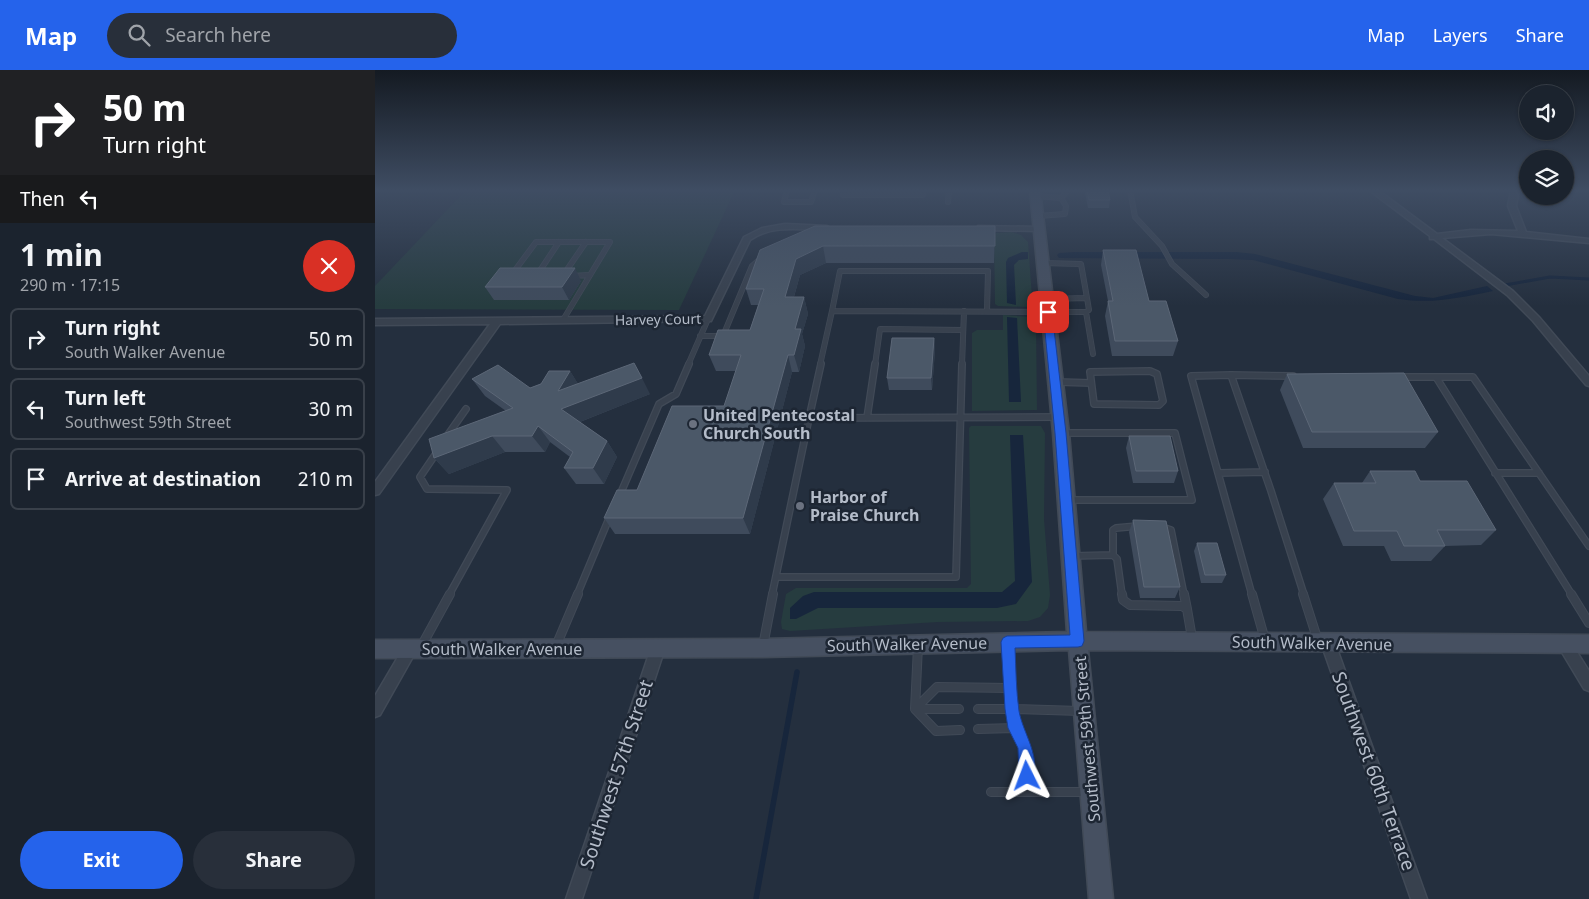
<!DOCTYPE html>
<meta charset="utf-8">
<style>
body{margin:0;font-family:"Noto Sans",sans-serif;background:#282f3a;color:#f1f3f6;height:100vh;display:flex;flex-direction:column;font-size:19px;white-space:nowrap}
*{box-sizing:border-box;margin:0}
p{font-size:16px;color:#a0a4aa}
.icon{flex:none;width:28px;height:28px;fill:none;stroke:currentColor;stroke-width:2;stroke-linecap:round;stroke-linejoin:round}
.map{position:relative;flex:1;overflow:hidden}
.sheet{display:flex;flex-direction:column;background:#1b232e;width:375px}
.sheet>*{flex:none}
.hud{background:#202124;color:#fff;overflow:hidden}
.fabs{position:absolute;left:1144px;top:15px;display:grid;gap:10px}
.fabs a{display:grid;place-items:center;width:55px;height:55px;border-radius:50%;background:#1b232e;box-shadow:0 1px 4px #0004,0 0 0 1px #39404a;font-size:25px}
.pin{position:absolute;display:grid;place-items:center;width:42px;height:42px;color:#fff;margin:-21px;border-radius:10px;box-shadow:0 2px 8px #0006}
.me{position:absolute;width:55px;margin:-28px;rotate:357deg;stroke-linejoin:round;filter:drop-shadow(0 0 4px #0008)}
.turn{display:flex;align-items:center;gap:18px;height:105px;padding:0 20px;font-size:22px}
.turn .icon{width:65px;height:65px;stroke-width:2.5}
.turn b{display:block;font-size:35px;line-height:42px}
.then{display:flex;align-items:center;height:48px;padding:0 20px;background:#0003;gap:10px;font-size:19px}
.round{display:grid;place-items:center;flex:none;width:52px;height:52px;border-radius:26px;background:#282f3a}
.summary{display:flex;align-items:center;justify-content:space-between;height:85px;padding:0 20px}
h1{font-size:30px;font-weight:700;line-height:38px}
.cta{display:flex;gap:10px;margin-top:auto;padding:10px 20px}
.cta a{flex:1;height:58px;border-radius:30px;background:#2563eb;color:#fff;font-size:20px;font-weight:700;line-height:58px;text-align:center}
.cta a+a{background:#282f3a;color:#f1f3f6}
ul{padding:0;list-style:none}
li{display:flex;align-items:center;gap:15px;height:62px;margin:0 10px 8px;padding:0 10px;border:2px solid #39404a;border-radius:8px}
li div{flex:1}
li b{display:block;font-size:19px}
li em{font-style:normal}
header{display:flex;align-items:center;gap:30px;box-sizing:border-box;height:70px;padding:0 25px;background:#2563eb;color:#fff}
header strong{font-size:24px}
nav{display:flex;gap:28px;margin-inline-start:auto;font-size:18px}
.search{width:350px;height:45px;background:#282f3a;display:flex;align-items:center;gap:12px;box-sizing:border-box;padding:0 18px;border-radius:28px;color:#a0a4aa;font-size:19px}
main{display:flex;flex:1;min-height:0}
.map>svg:first-child{display:block}
.green{fill:#263c3f}
.water{fill:#17263c}
.lines{fill:none;stroke-linecap:round;stroke-linejoin:round}
.stream-far1{stroke:#17263c;stroke-width:3}
.stream{stroke:#17263c;stroke-width:5.5}
.lane-far2-casing{stroke:#414a57;stroke-width:6}
.lane-far1-casing{stroke:#414a57;stroke-width:8}
.lane-casing{stroke:#414a57;stroke-width:10}
.street-casing{stroke:#414a57;stroke-width:3}
.secondary-casing{stroke:#414a57;stroke-width:3}
.lane-far2{stroke:#38414e;stroke-width:4.5}
.lane-far1{stroke:#38414e;stroke-width:5.5}
.lane{stroke:#38414e;stroke-width:8}
.street{fill:#38414e;fill-rule:evenodd}
.secondary{fill:#465061;fill-rule:evenodd}
.wall{fill:#3f4b5c}
.shaded-wall{fill:#2f3b4b}
.building{fill:#4b5868;stroke:#5c6777}
.route{fill:#2563eb;stroke:#184099}
.worship-dot{fill:#6b7280;stroke:#1d2633;stroke-width:2}
.labels{text-anchor:middle;dominant-baseline:central;stroke-width:5;stroke-linejoin:round;paint-order:stroke}
.far-street-label{font-size:14px;fill:#b4bcc9;stroke:#1d2633}
.poi-label{font-size:16px;font-weight:bold;fill:#b4bcc9;stroke:#1d2633;text-anchor:start}
.street-label{font-size:16px;fill:#b4bcc9;stroke:#1d2633}
.near-street-label{font-size:19px;fill:#b4bcc9;stroke:#1d2633}
</style>
<header>
<strong>Map</strong>
<div class="search"><svg class="icon" aria-label="search" viewBox="0 0 24 24"><circle cx="10" cy="10" r="6"/><path d="M15 15l6 6"/></svg>Search here</div>
<nav><a>Map</a><a>Layers</a><a>Share</a></nav>
</header>
<main>
<section class="sheet">
<div class="hud">
<div class="turn"><svg class="icon" aria-label="right" viewBox="0 0 24 24"><path d="M7 20v-9h11M14 6l5 5-5 5"/></svg><div><b>50 m</b>Turn right</div></div>
<div class="then">Then<svg class="icon" aria-label="left" viewBox="0 0 24 24"><path d="M17 20v-9H6M10 6l-5 5 5 5"/></svg></div>
</div>
<div class="summary"><div><h1>1 min</h1><p>290 m · 17:15</p></div><a class="round" style="background:#d93025;color:#fff"><svg class="icon" aria-label="close" viewBox="0 0 24 24"><path d="M6 6l12 12M18 6L6 18"/></svg></a></div>
<ul>
<li><svg class="icon" aria-label="right" viewBox="0 0 24 24"><path d="M7 20v-9h11M14 6l5 5-5 5"/></svg><div><b>Turn right</b><p>South Walker Avenue</p></div><em>50 m</em></li>
<li><svg class="icon" aria-label="left" viewBox="0 0 24 24"><path d="M17 20v-9H6M10 6l-5 5 5 5"/></svg><div><b>Turn left</b><p>Southwest 59th Street</p></div><em>30 m</em></li>
<li><svg class="icon" aria-label="arrive" viewBox="0 0 24 24"><path d="M6 21V4h12l-3 4 3 4H6"/></svg><div><b>Arrive at destination</b></div><em>210 m</em></li>
</ul>
<div class="cta"><a>Exit</a><a>Share</a></div>
</section>
<div class="map">
<svg width="1214" height="829" viewBox="0 0 1214 829">
<rect width="100%" height="100%" fill="#242f3e"/>
<path class="green" d="M91 120H360L304 240 0 239V216Z
M636 162 646 165 653 172 657 227 656 235 653 237 623 236 620 234 619 167 621 163Z
M628 245 656 247 661 252 662 340 597 341V263L602 260H628Z
M596 356H666L670 363 669 449 675 525 673 538 665 547 653 551 563 552 415 561 407 559 406 552 411 524 421 518H592L596 514 594 358Z"/>
<path class="water" d="M647 182H653V189L644 190 639 195 641 235 632 233 631 192 633 188Z
M700 182H861L880 184 1040 226 1058 228 1112 216 1118 221C1083 228 1059 234 1023 229L878 190 854 189 684 188 682 185 684 183Z
M632 247 642 248 646 332H634Z
M635 365H648L657 512 641 534 622 538H443L421 549H415V538L428 526 439 522H627L640 511Z"/>
<g class="lines">
<path class="stream-far1" d="M1130 215 1175 207 1214 209"/>
<path class="stream" d="M381 829 422 602"/>
<g class="lane-far2-casing">
<path id="lane-far2" d="M412 120 409 132H436L440 120
M470 120 468 125H548L549 120
M755 120 760 147 787 176 797 194 831 225
M661 126 686 128 691 136 690 144 663 146
M686 128 693 120
M573 132 574 120
M668 193 706 194 712 228 672 229
M164 202 184 172
M138 203 161 172H235L188 250
M189 204 211 172
M196 206 215 205
M457 241 465 201H613L612 241
M711 242 718 284
M325 266H348L377 196 384 190
M313 295 333 249
M445 295 457 241 711 242 714 240 712 228
M500 295 505 259 588 260
M587 295 589 241"/>
</g>
<g class="lane-far1-casing">
<path id="lane-far1" d="M775 301 782 304 788 331 784 335 719 334 715 302Z
M856 305 918 306
M1023 307H1061
M683 312 716 313
M434 348 446 294
M492 348 500 294
M688 363H800L817 430H693
M72 366 91 339
M62 382 45 407 52 419 132 420 74 525
M843 403 890 402
M1120 403H1164
M244 427 284 334 301 324 314 294
M787 457 796 460 809 525
M738 485V460L741 458 763 456
M697 486 738 485 742 489 747 525
M401 507H581L587 294
M202 525 235 446
M397 525 434 348 682 347
M877 525 816 306 856 305 896 421 929 525
M1197 525 1061 307H1098L1214 476"/>
</g>
<g class="lane-casing">
<path id="lane" d="M747 524 748 530 755 535 807 536 812 539 817 568
M809 524 812 539
M877 524 890 570
M928 524 943 571
M1196 524 1214 553
M47 575 75 524
M181 576 203 524
M388 576 398 524
M543 576 540 639H584
M603 639H637L633 576
M705 641 637 639 640 658 650 676 652 722H713
M603 659 640 658
M585 660 561 661 540 639 562 617 635 618
M616 722H652"/>
</g>
<g class="street-casing">
<path id="street" d="M994 120H1003L1062 164 1096 160 1143 161 1133 136 1136 120H1144L1141 136 1151 162 1214 169V173L1116 164 1067 168 1138 221 1164 247 1214 306V316L1211 315 1158 251 1132 225 1059 169H1055V166Z
M410 154 452 156 456 158 452 160C426 160 398 154 375 170L336 251 125 254 4 424 0 425V412L115 254 0 255V249L330 246 369 167 387 158Z
M603 156 664 157 668 159 664 161 606 160H603Z
M953 567 958 569 960 573 1052 829H1036L946 573 948 569Z
M1190 569 1195 571 1214 601V621L1209 619 1185 579 1183 575 1185 571Z
M283 572 288 574 290 578 207 829H191L276 578 278 574Z
M35 573 40 575 42 579 40 583 5 645 0 647V626L30 575Z"/>
</g>
<g class="secondary-casing">
<path id="secondary" d="M655 120H665L694 363 711 562 1214 565V583L713 580 738 829H714L694 580 388 587 0 588V570L388 569 692 562 678 363Z"/>
</g>
<use href="#lane-far2" class="lane-far2"/>
<use href="#lane-far1" class="lane-far1"/>
<use href="#lane" class="lane"/>
<use href="#street" class="street"/>
<use href="#secondary" class="secondary"/>
</g>
<path class="wall" d="M711 120H733L735 130 734 138H713L710 123Z
M620 156 619 193H451L425 205 419 227H429L433 244 427 264 430 276 424 302H417L375 464H240L229 448 262 420 349 336 361 301H341L334 285 375 260 383 235H376L371 219 385 180Z
M728 180 774 231 803 271 798 286H737L730 246 733 231 726 195Z
M206 211 194 230H119L110 217Z
M559 268 560 280 557 320H514L512 308Z
M195 301 203 314 275 324 205 352 232 371 242 387 229 414H201L189 398 195 387 175 372 170 382H130L74 404 59 388 131 341 110 326 97 309 155 318Z
M912 304 1063 362 1050 378H928L905 320Z
M754 366 803 401 799 413H758L751 378Z
M995 401 1045 411 1121 460 1106 475 1070 476 1056 491H1016L1009 476H968L948 429 959 413H987Z
M758 450 805 517 800 528H765L754 462Z
M822 473 851 505 847 513H826L819 481Z"/>
<path class="shaded-wall" d="M448 176 451 193 425 205 414 244 410 227 421 189Z
M200 198 206 211 194 230 187 217Z
M429 227 433 244 427 264 430 276 424 302 419 285 420 259Z
M559 268 560 280 557 320 556 308Z
M413 285 417 302 375 464 368 448Z
M195 301 205 317 267 308 275 324 197 355 186 339 183 321Z
M163 356 175 372 170 382 157 366Z
M117 366 130 382 74 404 59 388Z
M232 371 242 387 229 414 218 398Z"/>
<path class="building" d="M712 120H733L735 130H714Z
M440 156H620V176H448L421 189 410 227H429L420 259H426L419 285H413L368 448H229L242 420H262L297 336H349L366 285H334L343 260H375L389 219H371L385 180Z
M728 180H761L774 231H791L803 271H740L733 231H738Z
M125 198H200L187 217H110Z
M517 268H559L556 308H512Z
M259 293 267 308 186 339 232 371 218 398H189L198 382 163 356 157 366H117L59 388 54 369 138 338 97 309 123 295 155 318 166 314 174 301H195L183 321Z
M1029 303 1063 362H937L912 304Z
M754 366H795L803 401H761Z
M995 401H1040L1045 411H1092L1121 460H1062L1070 476H1029L1022 461H979L959 413H1001Z
M758 450 791 451 805 517H769Z
M822 473H842L851 505H830Z"/>
<linearGradient id="sky" x2="0" y2="1"><stop stop-color="#141a22"/><stop offset="0.51" stop-color="#3f4d63"/><stop offset="1" stop-color="#3f4d63" stop-opacity="0"/></linearGradient>
<rect width="1214" height="236" fill="url(#sky)"/>
<path class="route" d="M673 239 677 242 691 363 709 571 707 576 703 577 640 578C641 599 641 620 644 641 648 664 667 687 657 712L652 714 646 712 644 706 643 678 633 658 630 639 626 572 628 568 632 566 695 565 680 363 668 242Z"/>
<g class="worship-dot">
<circle cx="318" cy="354" r="5"/>
<circle cx="425" cy="436" r="5"/>
</g>
<g class="labels">
<g class="far-street-label">
<text transform="translate(283 249) rotate(-1)">Harvey Court</text>
</g>
<g class="poi-label">
<text x="328" y="345">United Pentecostal<tspan x="328" dy="18">Church South</tspan></text>
<text x="435" y="427">Harbor of<tspan x="435" dy="18">Praise Church</tspan></text>
</g>
<g class="street-label">
<text transform="translate(937 573) rotate(1)">South Walker Avenue</text>
<text transform="translate(532 574) rotate(-1)">South Walker Avenue</text>
<text x="127" y="579">South Walker Avenue</text>
<text transform="translate(712 669) rotate(-95)">Southwest 59th Street</text>
</g>
<g class="near-street-label">
<text transform="translate(999 701) rotate(70)">Southwest 60th Terrace</text>
<text transform="translate(241 704) rotate(-72)">Southwest 57th Street</text>
</g>
</g>
</svg>
<div class="fabs">
<a><svg class="icon" aria-label="sound" viewBox="0 0 24 24"><path d="M4 9h4l5-4v14l-5-4H4zM17 9q2 3 0 6"/></svg></a>
<a><svg class="icon" aria-label="layers" viewBox="0 0 24 24"><path d="M12 4l9 5-9 5-9-5zM3 14l9 5 9-5"/></svg></a>
</div>
<div class="pin" style="left:673px;top:242px;background:#d93025"><svg class="icon" aria-label="arrive" viewBox="0 0 24 24"><path d="M6 21V4h12l-3 4 3 4H6"/></svg></div>
<svg class="me" style="left:652px;top:706px" viewBox="-20 -20 40 40"><path d="M0-17L14 15 0 8-14 15z" fill="#2563eb" stroke="#fff" stroke-width="4"/></svg>
</div>
</main>
